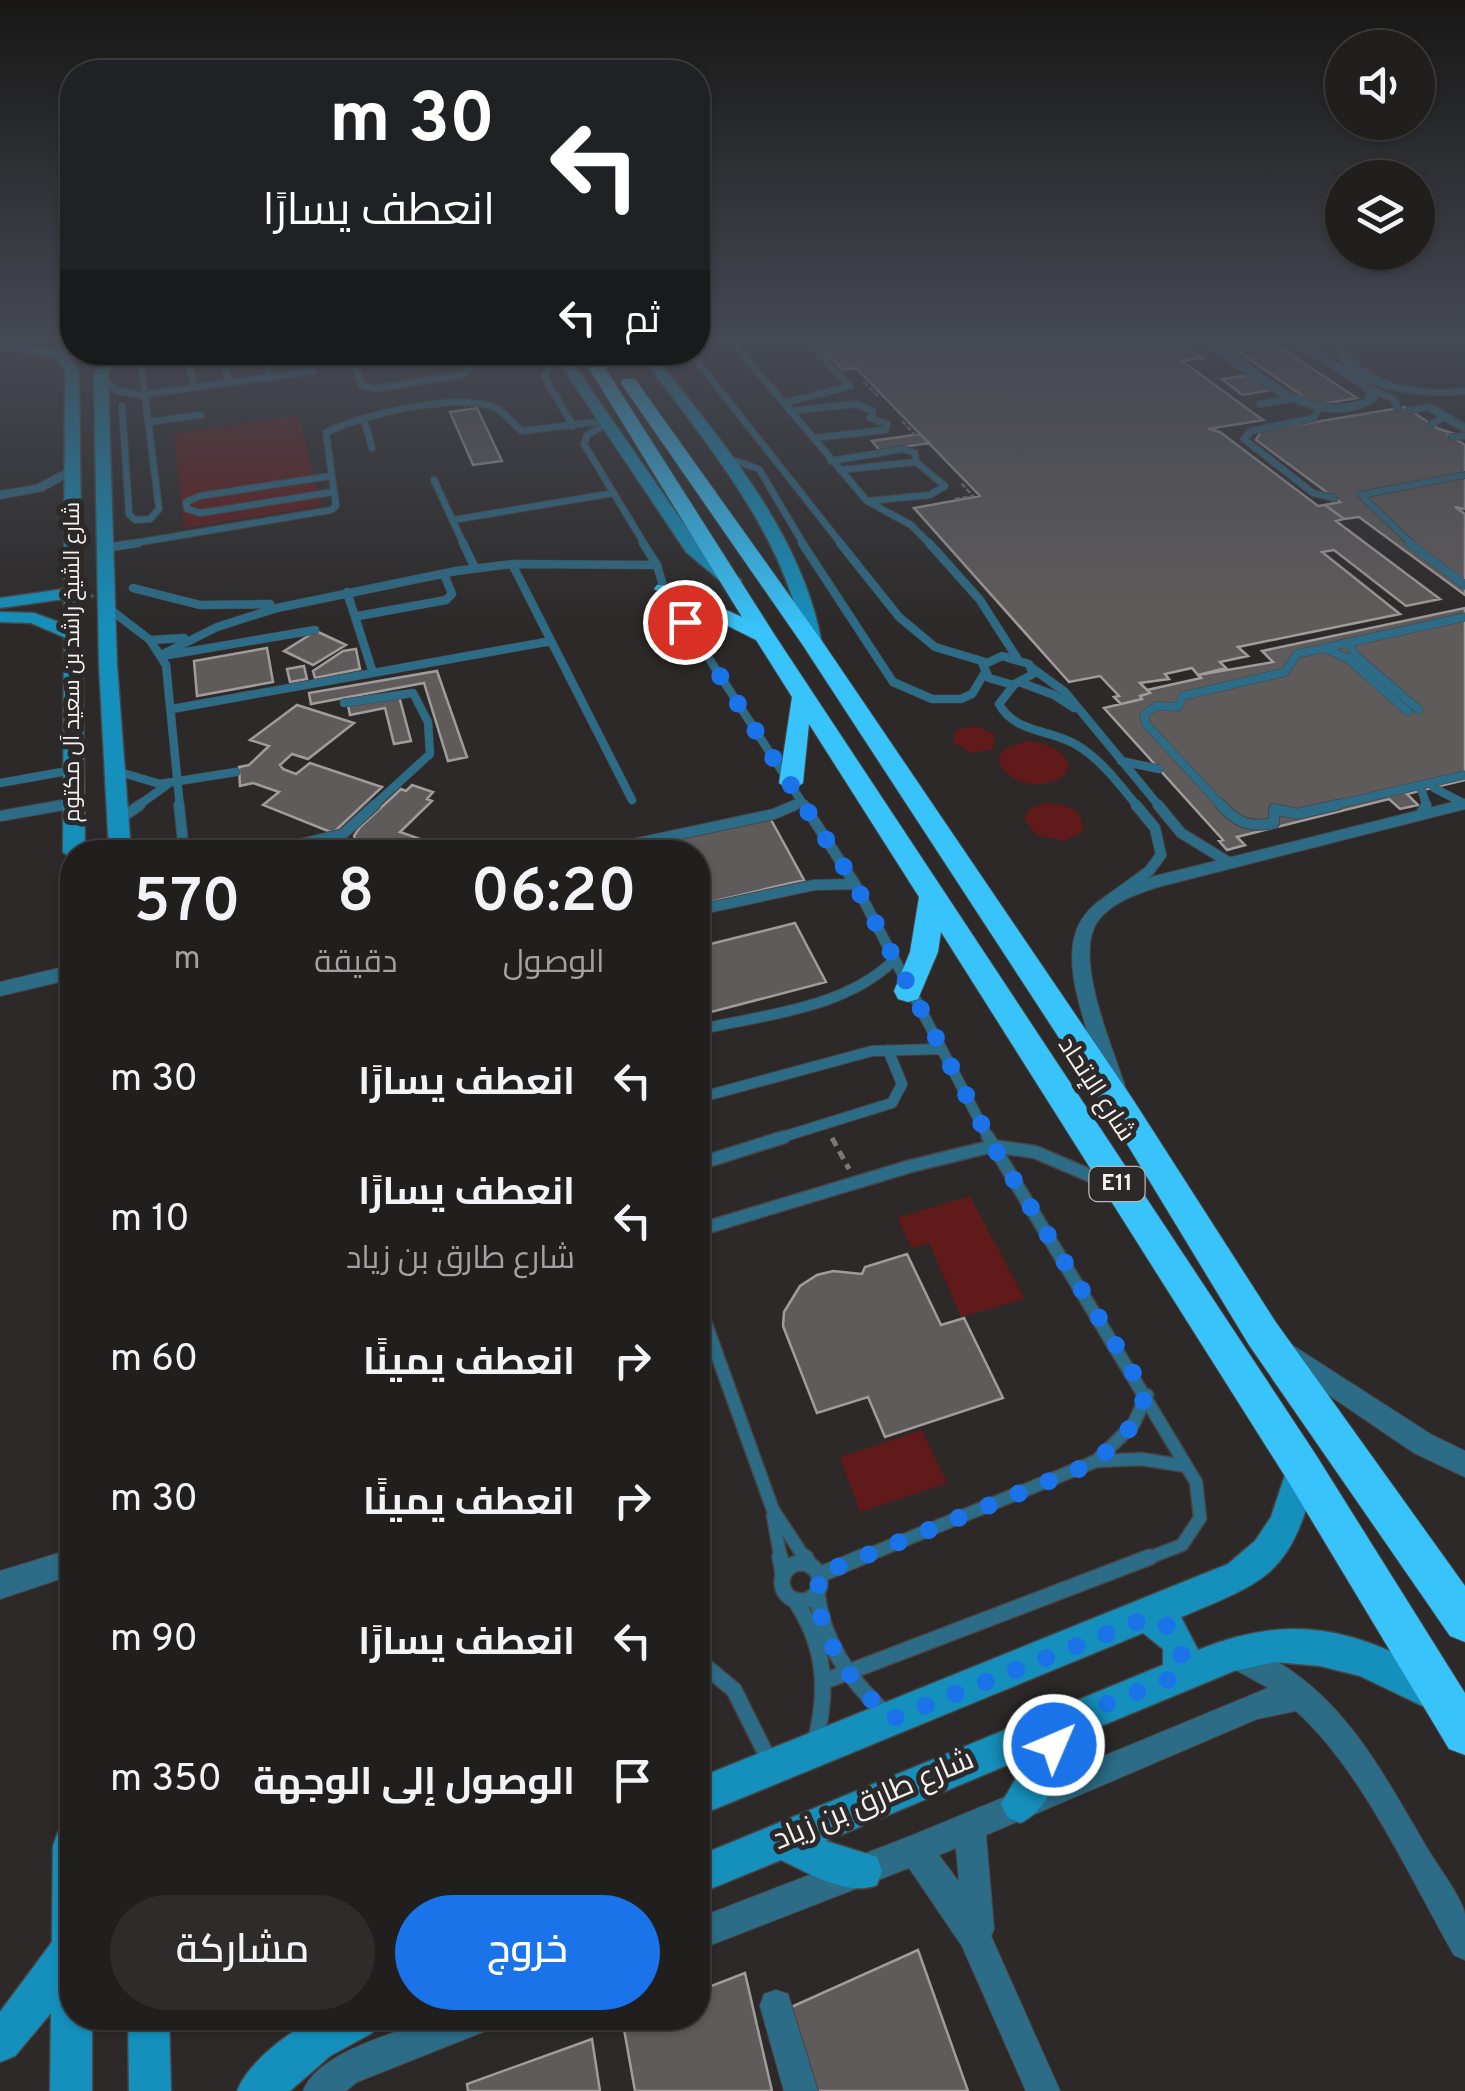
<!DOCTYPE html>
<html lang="ar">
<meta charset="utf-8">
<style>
body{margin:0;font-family:Overpass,Cairo,sans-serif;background:#2d2c2b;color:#f1f3f6;direction:rtl;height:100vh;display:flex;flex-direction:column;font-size:38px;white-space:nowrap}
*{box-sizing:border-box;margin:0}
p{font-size:32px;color:#a2a2a4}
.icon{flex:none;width:55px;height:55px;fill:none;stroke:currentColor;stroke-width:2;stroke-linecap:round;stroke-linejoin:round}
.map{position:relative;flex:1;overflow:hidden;direction:ltr}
.drawer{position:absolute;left:60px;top:840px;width:650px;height:1190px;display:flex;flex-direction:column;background:#211f1e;border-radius:40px;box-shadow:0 2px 8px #0004,0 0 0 2px #3e3d3c;direction:rtl}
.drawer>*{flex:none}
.hud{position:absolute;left:60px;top:60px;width:650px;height:305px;border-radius:40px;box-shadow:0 2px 8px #0004,0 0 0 2px #3e3d3c;direction:rtl;background:#202124;color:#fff;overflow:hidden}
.controls{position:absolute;left:1325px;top:30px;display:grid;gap:20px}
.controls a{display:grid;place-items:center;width:110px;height:110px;border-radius:50%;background:#211f1e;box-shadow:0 2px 8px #0004,0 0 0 2px #3e3d3c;font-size:50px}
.pin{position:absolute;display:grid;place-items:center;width:85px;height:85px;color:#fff;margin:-42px;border:5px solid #fff;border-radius:50%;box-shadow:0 2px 10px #0007}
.me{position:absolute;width:110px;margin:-55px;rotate:45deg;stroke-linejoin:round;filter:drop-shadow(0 0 8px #0008)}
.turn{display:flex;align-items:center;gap:35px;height:210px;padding:0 50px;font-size:45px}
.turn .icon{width:130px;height:130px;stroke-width:2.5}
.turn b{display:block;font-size:70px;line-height:85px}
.then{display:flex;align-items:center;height:95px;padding:0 50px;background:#0003;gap:20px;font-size:38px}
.eta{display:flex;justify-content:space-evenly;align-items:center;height:170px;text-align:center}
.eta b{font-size:60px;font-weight:600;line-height:70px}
.primary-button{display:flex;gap:20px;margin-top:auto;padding:20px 50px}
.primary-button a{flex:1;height:115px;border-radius:60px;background:#1a73e8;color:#fff;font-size:40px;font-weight:600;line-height:115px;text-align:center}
.primary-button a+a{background:#2d2c2b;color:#f1f3f6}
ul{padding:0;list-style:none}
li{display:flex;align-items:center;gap:30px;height:140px;padding:0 50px}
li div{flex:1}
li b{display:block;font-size:38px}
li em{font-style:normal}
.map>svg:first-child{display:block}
.green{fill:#601a19}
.building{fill:#5f5b5a;stroke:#a19c9b;stroke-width:2.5}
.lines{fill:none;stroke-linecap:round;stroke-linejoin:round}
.lane-far4-casing{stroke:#484544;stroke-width:8}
.lane-far3-casing{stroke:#484544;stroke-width:9}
.lane-far2-casing{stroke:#484544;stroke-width:12}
.lane-far1-casing{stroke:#484544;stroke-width:15}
.lane-casing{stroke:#484544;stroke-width:18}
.street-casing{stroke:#484544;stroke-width:2}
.secondary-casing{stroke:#484544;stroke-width:3}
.highway-casing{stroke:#484544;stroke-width:2}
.path-far1{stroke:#7b7978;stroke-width:2.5;stroke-dasharray:5 2.5;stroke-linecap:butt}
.path{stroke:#7b7978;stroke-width:5;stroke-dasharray:9 6;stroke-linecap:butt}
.lane-far4{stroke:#2c6c87;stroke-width:6}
.lane-far3{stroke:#2c6c87;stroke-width:8}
.lane-far2{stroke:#2c6c87;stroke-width:10}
.lane-far1{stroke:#2c6c87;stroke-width:12}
.lane{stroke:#2c6c87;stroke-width:15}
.street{fill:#2c6c87;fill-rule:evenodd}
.secondary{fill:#1590bc;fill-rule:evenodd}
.highway{fill:#38c3fa;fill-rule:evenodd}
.route{stroke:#1a73e8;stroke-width:18;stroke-dasharray:0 32.4}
.labels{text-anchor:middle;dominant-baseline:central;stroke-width:10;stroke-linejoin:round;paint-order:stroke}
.far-street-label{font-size:22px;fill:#f5f3f2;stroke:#2c2928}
.shield{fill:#2c2928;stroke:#b9b6b5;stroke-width:2.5}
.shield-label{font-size:22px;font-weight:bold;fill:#f5f3f2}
.street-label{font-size:25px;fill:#f5f3f2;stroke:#2c2928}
.near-street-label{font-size:30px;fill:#f5f3f2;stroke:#2c2928}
</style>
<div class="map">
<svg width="1465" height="2091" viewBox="0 0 1465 2091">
<rect width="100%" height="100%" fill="#2c2928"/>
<path class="green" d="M298 415 322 506 184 528 174 433Z
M977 726 995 735 993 749 972 753 953 743 956 730Z
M1027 741C1045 743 1062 747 1069 765L1064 776C1043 790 1008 786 998 760L1004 749Z
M1046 803 1064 805 1079 813 1084 831 1064 841 1036 835 1024 818 1031 808Z
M970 1196 1025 1299 961 1317 929 1243 912 1248 897 1218Z
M922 1430 947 1483 860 1512 840 1457Z"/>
<path class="building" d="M811 337H1173L1203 358 1182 361 1263 420 1208 429 1220 432 1318 506 1325 505 1344 519 1336 521 1440 599 1406 606 1334 550 1322 552 1400 614 1238 647 1248 656 1220 662 1226 668 1198 675 1192 668 1165 674 1169 679 1140 683 1150 693 1140 696 1142 699 1121 704 1114 697 1119 696 1100 676 1069 682 914 508 980 496 856 368 843 370Z
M1217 337 1267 339 1357 398 1316 405Z
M1250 375 1271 390 1242 395 1222 379Z
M1405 407 1439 429 1455 434 1449 435 1465 445V509L1455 507 1465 514V595L1359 517 1344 519 1325 505 1340 502 1256 440 1261 431Z
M477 408 502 461 473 465 450 412Z
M920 434 929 443 880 451 872 441Z
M1465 608V780L1407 794 1418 805 1400 809 1389 799 1237 837 1245 845 1227 850 1219 841 1223 840 1104 708 1142 699 1140 696 1150 693 1147 690 1201 678 1198 675 1273 662 1262 651Z
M316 631 346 645 313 665 284 651Z
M267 648 273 682 197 696 194 661Z
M356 649 360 669 315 678 313 671 343 651Z
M304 666 307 679 290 682 287 669Z
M437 671 467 757 448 761 424 683 311 704 309 693Z
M399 696 411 741 394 744 385 708 350 715 348 705Z
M297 705 354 723 308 759 292 754 280 765 283 769 296 774 310 763 382 787 333 833 263 805 279 792 253 783 240 786 239 767 249 765 269 746 250 740Z
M412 785 433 792 427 799 432 801 400 832 446 848 442 852H360L354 836 360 827 401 789 406 791Z
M769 816 804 880 698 905V852H608Z
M795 923 826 982 707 1013 698 991V947Z
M907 1254 941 1325 964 1318 1003 1398 885 1437 868 1397 817 1413 783 1326 784 1312 800 1286 817 1275 833 1271 862 1274 865 1267Z
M918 1950 968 2091H814L789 2008Z
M745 1973 772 2091H635L622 2018H698V1991Z
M592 2039 600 2091H468L467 2084Z"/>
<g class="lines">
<g class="lane-far4-casing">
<path id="lane-far4" d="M728 337 867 501 911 525 931 545
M221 352 229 382
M262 352 269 377
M349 352 362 385 374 389 462 375 470 368 465 352
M690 352 842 545
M559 354 544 376 573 426
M187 356 194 387
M102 380 118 391 141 395 313 371
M1366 386 1393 399 1398 408
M784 403 850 386 803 337
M1260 404 1295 398
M122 406 129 514 135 520 150 519 159 509 140 355
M1319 408 1314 418 1251 431 1244 439 1313 493 1334 498
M1410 410 1429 407
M790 411 856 404 873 411 870 418 887 424 885 430 813 438
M364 419 372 448
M148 422 201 415
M1431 424 1446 417
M605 425 587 435 584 444 645 545
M1452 437 1465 436
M724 457 759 469 804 545
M831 461 903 449 915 453 916 462
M840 470 916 462 945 486 930 495 868 501
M330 476 200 496 186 502 187 509 201 513 333 492
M434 480 464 545
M453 520 614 493
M123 545 331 510 336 506 326 433C361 414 453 394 491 406 504 410 511 423 522 431L603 421
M1413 545 1361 495 1465 475"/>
</g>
<g class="lane-far3-casing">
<path id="lane-far3" d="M463 543 475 568
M643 543 657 565 664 589 805 807
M802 543 893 682 932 699H961L972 694 984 674
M840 543 899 617 935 647 985 662
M929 543 980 600 1017 658
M1409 543 1465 585
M105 548 138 543
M512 564 632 800
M133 588 200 605 270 604
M347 592 373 673
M107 607 150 640 166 665 180 807
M358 616 446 600 452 594 444 574
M150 640 184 638
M1349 643 1354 654 1419 710
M1326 649 1347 658 1408 712
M161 655 217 627 277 608 456 571 512 564 657 565
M168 655 315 630
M1002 656 1029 664 1033 674 1013 685 989 678 983 665Z
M1032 668 1065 692 1160 807
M1022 683 1054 695 1074 708
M1014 685 999 704C1015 733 1049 729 1075 744 1101 759 1119 784 1138 807
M344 703 413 693 428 722 430 754 372 807
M172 709 551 641
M1121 761 1159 769
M116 771 160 784 236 772
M0 783 73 770
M1434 788 1465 804
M1422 791 1427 807
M49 807 73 803
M136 807 167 785
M789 807 801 802
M1223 807 1146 724 1144 715 1156 706 1178 707 1183 696 1285 672 1297 654 1465 617
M1326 807 1465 775"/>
</g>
<g class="lane-far2-casing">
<path id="lane-far2" d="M179 805 184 852
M804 805 855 884 989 1139
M1158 805 1181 833 1230 863
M1221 805C1237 823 1250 828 1274 823V809L1297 814 1337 805
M1420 815 1426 805
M0 816 63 805
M120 819 140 805
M265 852 343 834 375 805
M596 852 774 814 795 805
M1109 900 1149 871 1161 855 1155 828 1136 805
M698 910 814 885 855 884
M698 1030C762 1015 844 1009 893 961
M698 1098 872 1051 940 1049
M776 1139 892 1103 902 1084 888 1050"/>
</g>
<g class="lane-far1-casing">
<path id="lane-far1" d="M988 1137 1196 1482 1200 1518 1182 1545 1143 1560
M698 1164 784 1137
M698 1230 911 1166 993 1146 1035 1152 1105 1182
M698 1302 773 1510 806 1560
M1097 1461 1141 1459 1186 1466
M773 1516 781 1560
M856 1560 1096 1461 1133 1425 1147 1395"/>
</g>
<g class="lane-casing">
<path id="lane" d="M780 1557 783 1574
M805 1557 809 1564
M782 1582a19 19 0 1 1 38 0a19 19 0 1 1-38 0Z
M819 1575 862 1557
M817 1593C822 1641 849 1679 884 1712
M795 1600C825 1645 829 1690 815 1742
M698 1660 734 1690 770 1762
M825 1681 1150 1557"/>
</g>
<g class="street-casing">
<path id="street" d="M1200 337C1214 336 1223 345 1235 354 1273 383 1316 418 1365 399L1366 394 1362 388 1306 352 1296 350 1284 337H1295L1304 346 1324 350 1323 354 1370 384 1378 394 1376 401C1320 438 1240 374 1200 337Z
M1336 346H1344C1369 387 1420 393 1465 388V394C1427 399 1343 392 1336 346Z
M1425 405H1433L1465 424V433L1425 409Z
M69 468 79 471 43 491 0 499V491L36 485Z
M1465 799V809L1158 887C1137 894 1112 902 1098 921 1072 956 1113 1048 1125 1086L1122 1092H1108C1097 1069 1090 1042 1083 1017 1059 937 1071 900 1155 876Z
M72 965V979L0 996V982Z
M1289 1343 1432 1435 1465 1451V1477L1414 1453 1280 1362 1277 1354 1280 1346Z
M72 1549V1575L0 1599V1571Z
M1235 1640C1337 1682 1374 1758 1427 1848 1437 1865 1461 1896 1465 1914 1465 1928 1465 1946 1465 1960L1454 1955C1410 1878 1361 1769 1296 1711L1257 1719 986 1835 994 1929 991 1936 1060 2091H1026L962 1946 909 1868 698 1950V1918L913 1835 1268 1688 1225 1664 1221 1654 1225 1644ZM956 1848 959 1882 939 1855Z
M776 1990 788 1994 818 2091H784L760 2006 764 1994Z
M435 2018H493L488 2030 357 2082 346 2091H303C319 2051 397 2033 435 2018Z"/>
</g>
<g class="secondary-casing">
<path id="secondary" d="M0 342 63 351 79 371 82 590 93 596 82 601 85 852H72V859L63 852 64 637 31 623 0 622V612L34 613 64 624V599L0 608V598L64 589 65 371 54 357 0 348Z
M106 352H120L112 363 108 379 117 665 131 852H109L99 665 94 379 98 362Z
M552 352H565L698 544 741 580V588H729L686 552Z
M639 352H652C720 440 802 532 822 644L819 648H807L804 644C785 532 704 442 639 352Z
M1302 1452 1313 1457 1318 1468C1291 1571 1276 1578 1181 1617L1198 1650C1294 1611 1358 1629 1446 1680L1451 1693 1446 1706 1433 1711 1360 1676 1320 1666 1275 1662 1234 1671 1072 1738C1063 1767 1050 1810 1020 1823L1007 1817 1001 1804 1029 1756 826 1841 877 1857 882 1871 877 1885C848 1897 808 1873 781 1860L698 1894V1856L1163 1665V1649L1143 1633 698 1816V1778L1228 1564 1255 1541 1271 1517 1291 1457Z
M72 1827V2018H92V2091H50L51 2013 15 2056 0 2062V2012L52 1942 53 1846 58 1832Z
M128 2018H169L171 2091H129Z
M316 2018H378L372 2033 330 2056 290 2091H237C249 2061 288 2033 316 2018Z"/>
</g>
<g class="highway-casing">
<path id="highway" d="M579 352H595L776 637 1316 1455 1465 1693V1755L1449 1749 1288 1481 941 932 938 952 918 999 908 1002 898 999 894 991 910 952 919 897 809 724 803 783 791 791 779 783 792 697 756 640 654 589 657 585H671L742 617Z
M623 379H635L824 644 1132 1098 1275 1321 1465 1586V1642L1450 1636 1249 1345 1110 1116 802 644 621 383Z"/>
</g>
<path class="path-far1" d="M864 382 878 396
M902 421 916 436
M955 499 973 496 961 483"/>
<path class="path" d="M832 1138 849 1169"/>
<use href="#lane-far4" class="lane-far4"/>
<use href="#lane-far3" class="lane-far3"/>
<use href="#lane-far2" class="lane-far2"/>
<use href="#lane-far1" class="lane-far1"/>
<use href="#lane" class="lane"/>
<use href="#street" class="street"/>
<use href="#secondary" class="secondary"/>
<use href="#highway" class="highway"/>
</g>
<linearGradient id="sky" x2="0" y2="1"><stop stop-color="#181716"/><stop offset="0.54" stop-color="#454953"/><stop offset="1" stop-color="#454953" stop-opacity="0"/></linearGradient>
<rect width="1465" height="629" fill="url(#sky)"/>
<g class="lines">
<path class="route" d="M685 622 855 884 993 1146 1146 1394 1133 1425 1096 1462 818 1575C820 1586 816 1596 819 1607 827 1651 859 1691 892 1719L1147 1618 1167 1626 1182 1656 1177 1676 1059 1723 1054 1745"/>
</g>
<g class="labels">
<g class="far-street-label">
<text transform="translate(73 662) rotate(-90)">شارع الشيخ راشد بن سعيد آل مكتوم</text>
</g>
<rect class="shield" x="1089.5" y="1167" width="55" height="34" rx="8"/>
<g class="shield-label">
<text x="1117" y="1184">E11</text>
</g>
<g class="street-label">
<text transform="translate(1095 1090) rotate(57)">شارع الإتحاد</text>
</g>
<g class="near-street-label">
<text transform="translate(874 1801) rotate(-23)">شارع طارق بن زياد</text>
</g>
</g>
</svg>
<div class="controls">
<a><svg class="icon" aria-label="sound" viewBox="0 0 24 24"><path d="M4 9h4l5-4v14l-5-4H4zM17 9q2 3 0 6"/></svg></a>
<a><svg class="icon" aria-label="layers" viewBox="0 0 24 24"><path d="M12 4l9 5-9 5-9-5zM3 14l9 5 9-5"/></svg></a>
</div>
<div class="pin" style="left:685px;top:622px;background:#d93025"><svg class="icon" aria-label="arrive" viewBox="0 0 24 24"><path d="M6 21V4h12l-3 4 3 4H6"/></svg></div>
<svg class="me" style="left:1054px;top:1745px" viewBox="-20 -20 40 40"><circle r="17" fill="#1a73e8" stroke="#fff" stroke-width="3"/><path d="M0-11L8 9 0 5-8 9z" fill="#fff"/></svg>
<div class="hud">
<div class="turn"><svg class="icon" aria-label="left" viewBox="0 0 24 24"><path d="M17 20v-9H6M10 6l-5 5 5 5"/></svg><div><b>30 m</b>انعطف يسارًا</div></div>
<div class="then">ثم<svg class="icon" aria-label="left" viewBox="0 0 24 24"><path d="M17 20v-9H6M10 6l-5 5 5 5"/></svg></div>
</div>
<section class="drawer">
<div class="eta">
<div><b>06:20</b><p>الوصول</p></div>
<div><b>8</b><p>دقيقة</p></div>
<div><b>570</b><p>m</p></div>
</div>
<ul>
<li><svg class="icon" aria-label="left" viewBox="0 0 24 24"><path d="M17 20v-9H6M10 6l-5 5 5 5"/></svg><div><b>انعطف يسارًا</b></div><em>30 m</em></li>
<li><svg class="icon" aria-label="left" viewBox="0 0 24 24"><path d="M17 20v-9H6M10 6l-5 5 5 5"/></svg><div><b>انعطف يسارًا</b><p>شارع طارق بن زياد</p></div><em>10 m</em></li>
<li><svg class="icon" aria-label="right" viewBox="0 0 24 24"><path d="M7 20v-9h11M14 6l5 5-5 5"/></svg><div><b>انعطف يمينًا</b></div><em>60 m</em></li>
<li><svg class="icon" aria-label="right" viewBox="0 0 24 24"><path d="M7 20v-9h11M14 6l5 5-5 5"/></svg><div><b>انعطف يمينًا</b></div><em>30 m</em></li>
<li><svg class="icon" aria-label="left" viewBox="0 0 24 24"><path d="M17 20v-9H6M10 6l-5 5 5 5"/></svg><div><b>انعطف يسارًا</b></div><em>90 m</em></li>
<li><svg class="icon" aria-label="arrive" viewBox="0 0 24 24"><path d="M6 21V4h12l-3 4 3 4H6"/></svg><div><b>الوصول إلى الوجهة</b></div><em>350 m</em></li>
</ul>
<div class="primary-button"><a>خروج</a><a>مشاركة</a></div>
</section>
</div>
